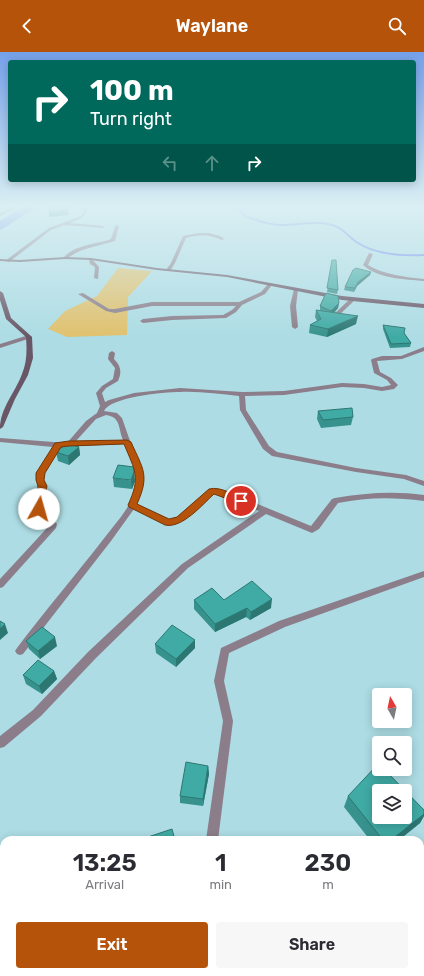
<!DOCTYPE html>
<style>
body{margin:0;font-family:Rubik,sans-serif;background:#f7f7f7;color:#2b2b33;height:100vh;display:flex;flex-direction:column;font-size:15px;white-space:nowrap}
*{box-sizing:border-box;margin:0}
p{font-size:13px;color:#7c7c81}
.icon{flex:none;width:22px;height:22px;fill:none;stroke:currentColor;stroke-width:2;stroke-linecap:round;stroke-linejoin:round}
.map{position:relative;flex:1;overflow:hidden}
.details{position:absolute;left:0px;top:784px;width:424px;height:140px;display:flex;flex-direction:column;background:#fff;border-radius:12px 12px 0 0;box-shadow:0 2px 10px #0003}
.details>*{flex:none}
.hud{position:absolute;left:8px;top:8px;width:408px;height:122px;border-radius:4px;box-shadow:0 2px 10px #0003;background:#00695c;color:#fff;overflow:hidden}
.needle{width:26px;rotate:351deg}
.fabs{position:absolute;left:372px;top:636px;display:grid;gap:8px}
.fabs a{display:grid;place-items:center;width:40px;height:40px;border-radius:4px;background:#fff;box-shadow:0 2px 10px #0003;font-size:20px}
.pin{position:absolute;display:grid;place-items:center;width:34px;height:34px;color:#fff;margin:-17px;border:2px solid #fff;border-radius:50%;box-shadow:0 1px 4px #0007}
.me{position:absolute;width:44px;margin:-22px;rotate:7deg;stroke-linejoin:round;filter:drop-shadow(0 0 3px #0008)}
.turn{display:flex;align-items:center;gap:14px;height:84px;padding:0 16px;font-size:18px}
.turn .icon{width:52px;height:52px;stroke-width:2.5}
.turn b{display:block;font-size:28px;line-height:34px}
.lanes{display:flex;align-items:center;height:38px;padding:0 16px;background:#0003;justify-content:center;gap:20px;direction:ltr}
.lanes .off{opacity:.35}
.eta{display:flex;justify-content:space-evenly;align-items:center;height:68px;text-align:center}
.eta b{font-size:24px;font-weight:600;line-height:28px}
.button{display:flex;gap:8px;margin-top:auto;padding:8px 16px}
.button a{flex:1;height:46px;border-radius:4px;background:#b45309;color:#fff;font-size:16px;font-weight:600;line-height:46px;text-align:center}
.button a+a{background:#f7f7f7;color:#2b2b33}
header{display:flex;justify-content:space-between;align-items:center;height:52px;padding:0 16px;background:#b45309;color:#fff;font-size:18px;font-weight:600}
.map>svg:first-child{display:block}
.green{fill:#e0c16e}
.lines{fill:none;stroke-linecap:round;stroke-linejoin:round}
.stream{stroke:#6684ed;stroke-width:2}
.river{fill:#6684ed;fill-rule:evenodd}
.street{fill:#8b7e8a;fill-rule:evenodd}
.secondary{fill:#695767;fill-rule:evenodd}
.wall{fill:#37928d}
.shaded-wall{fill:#2d7773}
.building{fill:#40aaa4;stroke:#2d7773;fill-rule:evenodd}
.route{fill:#b45309;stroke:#753606}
</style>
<header><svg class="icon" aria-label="back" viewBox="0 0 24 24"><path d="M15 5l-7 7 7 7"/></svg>Waylane<svg class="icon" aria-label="search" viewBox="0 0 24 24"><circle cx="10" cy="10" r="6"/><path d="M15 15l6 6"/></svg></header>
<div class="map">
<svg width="424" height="924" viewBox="0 0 424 924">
<rect width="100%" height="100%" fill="#addce4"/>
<path class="green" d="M118 216 152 219 128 245 127 283 67 285 48 277 65 259 97 244Z"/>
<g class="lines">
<path class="stream" d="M239 155 243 163C255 168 268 173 282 173 297 173 312 169 328 172 342 174 347 184 358 191 377 203 403 204 424 203"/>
<path class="river" d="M23 155H36L4 176 0 178V169Z"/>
<path class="street" d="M13 155H18L0 164V161Z
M84 155H88C86 166 79 167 70 171L103 174 104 176 65 173 51 178 9 210 5 209 49 176 81 164 83 161Z
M117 173 119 174 115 189C97 195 81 195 67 207L63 206C76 192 94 193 111 187L115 174Z
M209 181 220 184 224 187 222 188C209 182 200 182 186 186L175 211 170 219H166V218L171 211 183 184 199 181Z
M369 201 373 202 368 213C385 223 405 225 424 227V229C404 227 379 227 363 213Z
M91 206 99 215 98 227 94 226 95 215 90 212 89 207Z
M268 232 272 233 265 242 242 253 236 260 226 266 172 268 143 271 140 269 143 267 172 264 223 263 232 258 236 254H152L115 261 106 259 78 242 83 241 109 257H115L152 250H239L261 240Z
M294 237 298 238 296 254 298 275 295 277 292 275 290 254Z
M351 246 356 247 336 266H332V264Z
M29 283 32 285 31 286 0 296V292Z
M424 295V299L402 307 377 309 380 320 391 326 398 333 394 337 382 339 364 336 342 335 284 343 245 344 246 358 269 394 277 400 356 416 406 423 424 429V434L404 427 356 420 272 404 263 397 240 358 239 344C219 342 199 339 180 340 164 340 110 345 104 359L117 361 122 366 129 386 141 414 144 424 143 435 137 452 170 468 177 465 209 437H221L311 474 332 447 335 446C365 441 393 439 424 443V449C394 445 367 445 338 451L319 477 312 481 266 462 188 516 96 606 41 664 4 695 0 696V684L33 658 88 600 182 512 259 459 217 442H214L183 469 169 474 134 457 111 489 23 602 20 603 17 602 15 599 17 596C44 560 74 525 102 489 113 474 130 457 135 439 140 422 131 407 125 392L60 395 45 421 44 428 46 435 42 452 43 456 57 472 56 476 3 535 0 536V527L48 475 49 473 36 459 34 452 38 435 36 428 37 421 53 395 0 390V386L67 391 86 369 97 361 100 354 96 341 102 334 113 327 115 316 108 307 109 301 112 299 115 301 114 307C121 314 122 320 118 329L106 336 102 341 105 350 109 348 134 341 180 336 242 340 284 339 342 331 364 332 382 335 391 333 387 328 374 321 371 308 372 307 382 304H401ZM106 363C121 365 118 376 123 388L75 390 96 367Z
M424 519V525L285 575 229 601 224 629 233 669 218 788H206L223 669 214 629 221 596 279 569Z
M251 920H284L282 924H253Z
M287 920H317L319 924H289Z"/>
<path class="secondary" d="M65 205 91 206 157 216 227 223 342 244 424 252V256L342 248 227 225 157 218 91 208 65 207 20 210 0 209V207L20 208Z
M0 239 3 241 11 266 32 285 33 306 28 323 15 347 3 375 0 377C0 356 15 341 22 322 27 310 27 299 26 285L6 267 0 248Z"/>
</g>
<path class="wall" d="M332 208 338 238 337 242 327 240Z
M371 220 370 223 357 234 354 240 344 238 345 235Z
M339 251 338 256 334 261 356 272 327 285 309 281 310 273 317 269 315 265 316 258H320V254Z
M383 273 404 281 411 291 410 295 390 296 383 277Z
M318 359 353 365 351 373 321 376 317 367Z
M79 395 80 403 69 413 58 409 56 400Z
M113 426 135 429 132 437 114 435Z
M194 548H224L271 556 250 568 246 565 215 580 194 557Z
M26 589 57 594 40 607 29 597Z
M155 592 195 596 176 615 156 601Z
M54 619 57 627 42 642 26 632 23 623Z
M208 714 209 722 203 754 180 751V744Z
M348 744 424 758V764L420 771 399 788H370L344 755Z"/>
<path class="shaded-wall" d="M68 155H70L69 158 68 163 49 165V160Z
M371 220 370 223 357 234 354 240 355 236 358 230Z
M339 251 338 256 331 264V259Z
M358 264 356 272 327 285 328 277Z
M79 395 80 403 69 413 68 404Z
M134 415 135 429 132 437 131 428Z
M272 547 271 556 250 568 251 560Z
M247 556 246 565 215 580V572Z
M5 572 8 581 0 588V577Z
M55 585 57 594 40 607 38 599Z
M195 588V596L176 615V607Z
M54 619 57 627 42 642 39 634Z
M208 714 209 722 203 754V747Z
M424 762V764L420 771 399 788H391Z"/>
<path class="building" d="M49 155H68V158L49 160Z
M332 208H336L338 238 327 236Z
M356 216 371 220 358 230 355 236 345 235 353 218Z
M326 241 338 244 339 251 331 259 320 254Z
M316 258 358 264 328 277 310 273 321 267Z
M383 273 405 276 404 281 411 291 391 292Z
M352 356 353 365 323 368 318 359Z
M67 391 79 395 68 404 56 400Z
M118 413 134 415V420L131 428 113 426Z
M252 529 272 547 251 560 247 556 215 572 194 548 212 536 224 548Z
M0 569 5 572 0 577Z
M172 573 195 588 176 607 155 592Z
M42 575 55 585 38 599 26 589Z
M38 608 54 619 39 634 23 623Z
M186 710 208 714 203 747 180 744Z
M379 711V717H384L424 758V762L391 788H383L348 744ZM379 739H405V765H379Z
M172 777 175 788H142V787Z"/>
<linearGradient id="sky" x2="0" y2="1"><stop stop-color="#74a1ea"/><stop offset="0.54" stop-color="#daeff3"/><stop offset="1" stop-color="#daeff3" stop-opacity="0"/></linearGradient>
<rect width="424" height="285" fill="url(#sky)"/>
<path class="route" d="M127 388 131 390C143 417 150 423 137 452L169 467 177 465 209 437C221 434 233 443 245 447L246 449 241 452 214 442C203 452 182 477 165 473L129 455 128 453C141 425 135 419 124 392L69 394 61 395 45 421 44 428 47 434 43 452 44 457 39 460H36L34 452 38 434 36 428V421L55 391 69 389Z"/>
</svg>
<div class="fabs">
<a><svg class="needle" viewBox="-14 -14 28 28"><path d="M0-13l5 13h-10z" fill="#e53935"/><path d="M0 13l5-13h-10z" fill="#7c7c81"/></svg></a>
<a><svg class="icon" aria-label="search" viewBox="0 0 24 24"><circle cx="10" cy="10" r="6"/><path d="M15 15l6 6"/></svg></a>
<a><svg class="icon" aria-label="layers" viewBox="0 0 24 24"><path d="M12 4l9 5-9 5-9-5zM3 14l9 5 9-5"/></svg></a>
</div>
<div class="pin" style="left:241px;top:449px;background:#d93025"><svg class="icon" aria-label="arrive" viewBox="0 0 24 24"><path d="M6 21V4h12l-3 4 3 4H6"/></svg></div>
<svg class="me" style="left:39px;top:457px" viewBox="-20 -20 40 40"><circle r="19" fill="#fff"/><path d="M0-13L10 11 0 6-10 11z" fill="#b45309"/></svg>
<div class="hud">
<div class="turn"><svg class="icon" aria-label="right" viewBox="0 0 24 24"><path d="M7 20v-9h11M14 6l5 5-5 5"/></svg><div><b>100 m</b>Turn right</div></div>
<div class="lanes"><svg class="icon off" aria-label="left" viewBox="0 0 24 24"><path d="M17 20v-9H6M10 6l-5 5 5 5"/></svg><svg class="icon off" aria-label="ahead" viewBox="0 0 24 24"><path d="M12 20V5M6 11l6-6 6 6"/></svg><svg class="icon" aria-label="right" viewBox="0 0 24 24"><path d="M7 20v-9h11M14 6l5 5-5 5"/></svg></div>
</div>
<section class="details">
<div class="eta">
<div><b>13:25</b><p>Arrival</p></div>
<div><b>1</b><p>min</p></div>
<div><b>230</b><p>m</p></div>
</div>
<div class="button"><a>Exit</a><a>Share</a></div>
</section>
</div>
